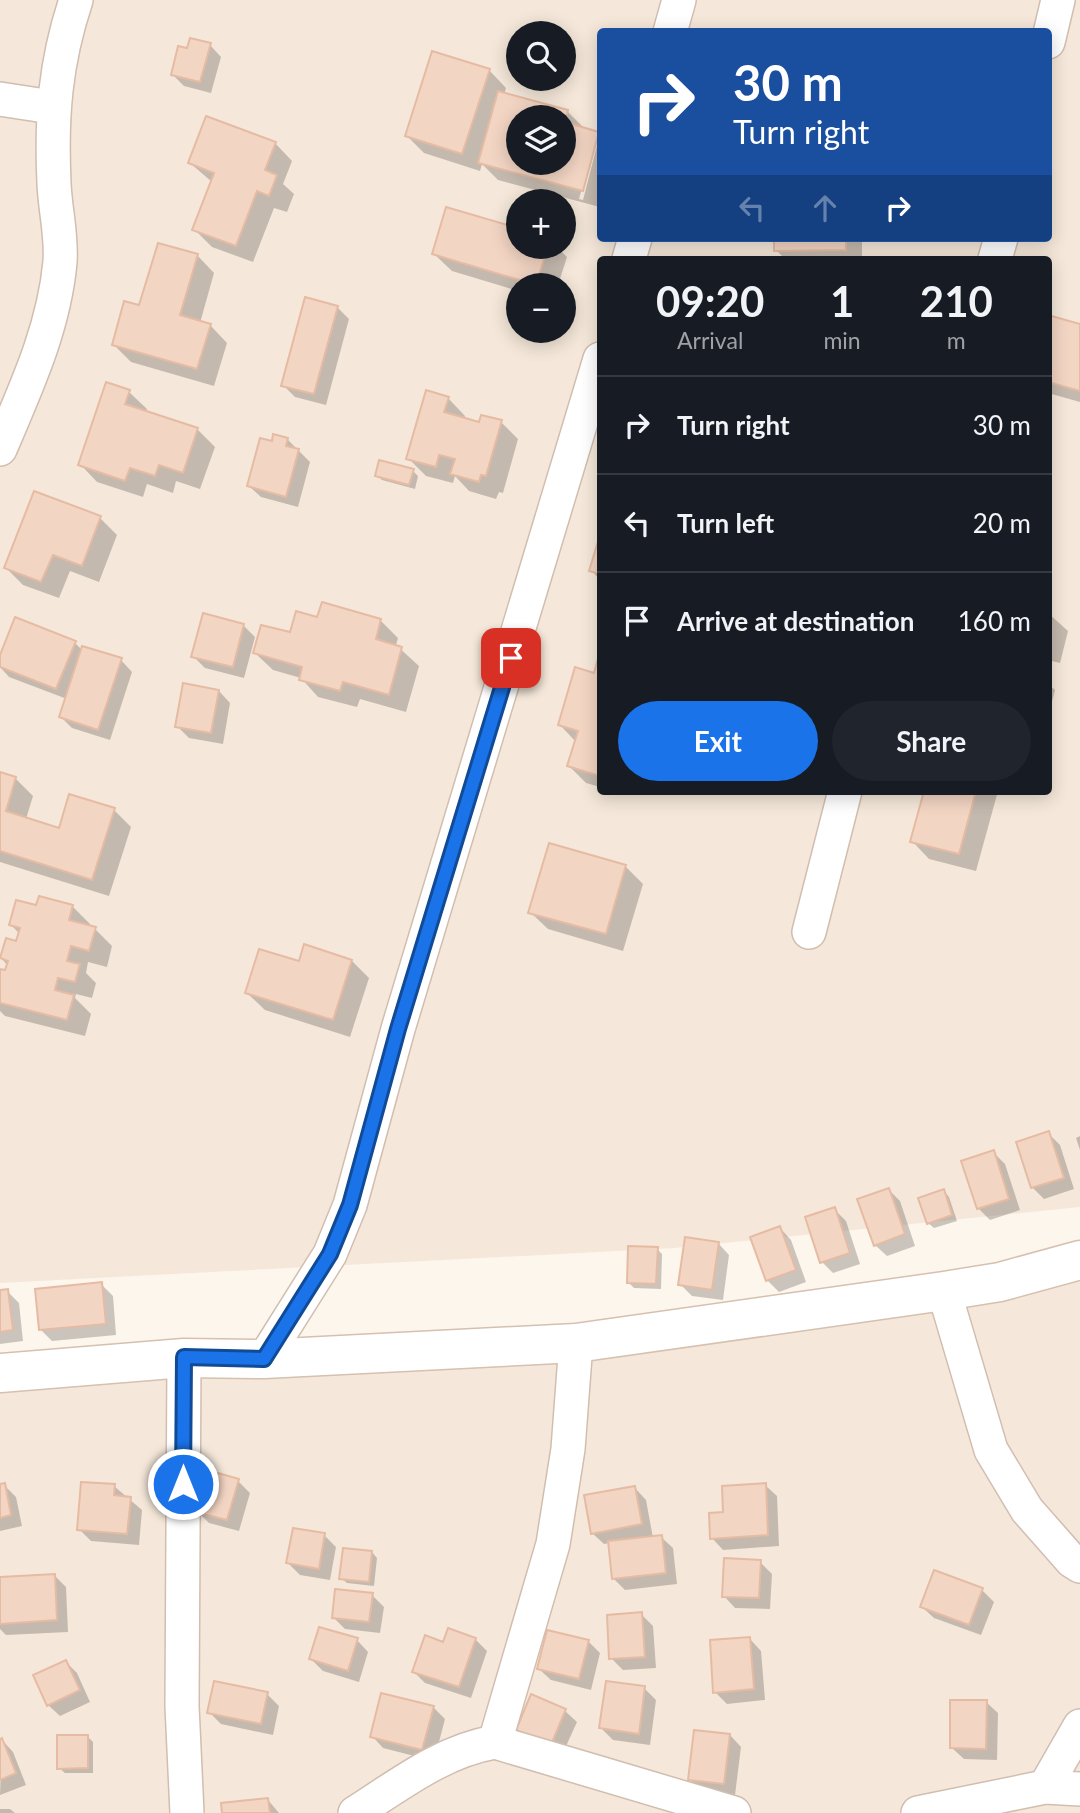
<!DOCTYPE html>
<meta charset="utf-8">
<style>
body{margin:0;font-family:Lato,sans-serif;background:#20242c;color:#f1f3f6;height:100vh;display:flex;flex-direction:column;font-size:26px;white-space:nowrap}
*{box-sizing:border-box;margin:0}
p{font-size:23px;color:#9ea1a6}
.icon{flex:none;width:38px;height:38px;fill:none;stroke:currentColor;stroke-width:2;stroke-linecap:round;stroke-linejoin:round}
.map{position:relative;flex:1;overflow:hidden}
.panel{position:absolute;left:597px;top:256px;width:455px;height:539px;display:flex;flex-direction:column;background:#171b24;border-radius:7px;box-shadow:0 4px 18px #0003}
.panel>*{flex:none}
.guide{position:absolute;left:597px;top:28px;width:455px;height:214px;border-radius:7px;box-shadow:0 4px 18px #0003;background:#1a4fa0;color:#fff;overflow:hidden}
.buttons{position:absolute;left:506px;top:21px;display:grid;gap:14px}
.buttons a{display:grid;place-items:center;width:70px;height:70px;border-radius:50%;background:#171b24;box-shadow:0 4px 18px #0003;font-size:35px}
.pin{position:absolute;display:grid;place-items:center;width:60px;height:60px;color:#fff;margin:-30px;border-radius:14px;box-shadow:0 4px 10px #0006}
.me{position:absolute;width:77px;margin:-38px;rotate:0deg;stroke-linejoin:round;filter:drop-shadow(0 0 5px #0008)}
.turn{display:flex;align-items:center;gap:24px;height:147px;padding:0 21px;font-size:32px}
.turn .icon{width:91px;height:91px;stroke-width:2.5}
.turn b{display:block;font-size:49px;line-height:60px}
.lanes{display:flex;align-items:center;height:66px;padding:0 21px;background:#0003;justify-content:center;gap:35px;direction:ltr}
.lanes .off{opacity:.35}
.eta{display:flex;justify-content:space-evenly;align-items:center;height:119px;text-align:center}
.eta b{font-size:42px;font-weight:700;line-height:49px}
.cta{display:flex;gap:14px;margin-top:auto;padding:14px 21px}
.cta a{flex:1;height:80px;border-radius:42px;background:#1a73e8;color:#fff;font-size:28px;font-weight:700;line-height:80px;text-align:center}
.cta a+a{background:#20242c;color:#f1f3f6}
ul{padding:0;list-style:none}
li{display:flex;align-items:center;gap:21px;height:98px;padding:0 21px;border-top:2px solid #363941}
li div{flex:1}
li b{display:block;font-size:26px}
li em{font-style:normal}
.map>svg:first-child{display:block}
.residential{fill:#f5e8da;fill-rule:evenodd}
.shadow{fill:#0003;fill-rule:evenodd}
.building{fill:#f3d5c3;stroke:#e6bba3;stroke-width:2;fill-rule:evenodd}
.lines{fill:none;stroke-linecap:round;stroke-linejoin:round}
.street-casing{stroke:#d1beb0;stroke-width:36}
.secondary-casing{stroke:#d6c0b0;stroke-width:41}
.street{stroke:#fff;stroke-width:33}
.secondary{stroke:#fff;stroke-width:38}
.route-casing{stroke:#114b97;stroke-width:18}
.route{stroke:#1a73e8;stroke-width:12}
</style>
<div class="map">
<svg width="1080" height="1813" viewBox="0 0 1080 1813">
<rect width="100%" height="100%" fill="#fdf6ec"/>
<path class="residential" d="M0 0H1080V1207L675 1248 0 1283ZM600 32H1048V238H600ZM518 33H564V79H518ZM518 117H564V163H518ZM518 201H564V247H518ZM600 259H1048V791H600ZM518 285H564V331H518Z
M1080 1243V1813H0V1366L858 1317Z"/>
<path class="shadow" d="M210 45 221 57 211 93 184 86 172 74 189 50Z
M489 70 506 88 504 95 567 111 586 130 600 135V207L498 180 482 164 480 171 424 153 407 136ZM518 117H564V163H518ZM595 142H598L583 200 579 199Z
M275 143 292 161 283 184 294 194 287 212 274 208 253 262 212 247 194 229 212 182 190 163Z
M518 230V247H557L567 257 558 285H518V291L452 271 434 254Z
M776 238H862V259H785L776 250Z
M197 255 214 273 200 323 210 325 227 343 214 386 131 362 114 345 141 307Z
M337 307 349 319 326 405 295 397 283 385Z
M1048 317 1080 326V402L1048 393Z
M129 392 147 409 146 412 197 429 215 447 200 489 176 481 173 493 147 484 143 497 97 482 80 464Z
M448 398 465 416 464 420 480 425 501 422 518 439 503 493 499 492 496 499 469 491 455 476 453 483 426 476 408 458Z
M287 439 310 462 298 507 261 497 249 486 273 443Z
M413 471 418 476 415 489 382 480 377 475Z
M100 518 117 535 99 582 70 571 59 598 23 585 6 568Z
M600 540V580L591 570Z
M1048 613 1068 631 1060 663 1048 660Z
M318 619 381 621 398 638 396 645 419 666 406 712 360 699 357 707 318 697 301 678 273 670 255 653Z
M243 625 255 637 244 678 205 668 193 656Z
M75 643 83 651 121 660 132 672 110 740 72 728 61 717 67 699 9 677 0 667V659Z
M600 657V787L586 783 569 766 576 742 560 725 595 675Z
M1048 684 1055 690 1048 717Z
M219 691 230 703 223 744 189 738 177 726Z
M0 774 16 779 33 796 26 819 60 830 114 810 131 827 109 896 0 862Z
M613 791H628L626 795Z
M926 791H998L976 871 929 859 912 841Z
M625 866 643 884 623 951 548 929 530 912Z
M72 906 90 924 89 927 95 929 112 946 107 967 88 962 86 973 96 983 92 998 76 994 75 998 91 1014 85 1036 5 1016 0 1011V971L6 972 8 966 2 959 7 940 18 943 20 934 11 925 38 907Z
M352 961 369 978 350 1037 265 1010 247 993 300 964Z
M1048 1133 1060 1145 1074 1189 1044 1199 1032 1187Z
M1080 1136V1150L1076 1138Z
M993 1152 1005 1164 1020 1210 990 1220 978 1208Z
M889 1190 900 1201 915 1246 887 1256 875 1245Z
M944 1191 949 1197 957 1221 934 1228 928 1223Z
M834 1209 846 1221 860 1264 833 1273 822 1262Z
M780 1228 791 1240 806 1282 779 1292 767 1280Z
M718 1243 729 1255 723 1300 692 1296 680 1284Z
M657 1249 662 1254 661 1289 634 1288 628 1282Z
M101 1284 113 1296 116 1335 52 1341 41 1330Z
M7 1291 19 1303 23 1341 0 1344V1292Z
M238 1481 250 1493 239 1531 209 1523 197 1511Z
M4 1485 16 1497 22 1526 0 1531V1486Z
M765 1485 777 1496 779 1546 723 1550 712 1538 725 1514Z
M114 1486 142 1510 139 1545 91 1541 79 1529Z
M635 1488 646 1500 653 1538 661 1537 673 1548 677 1584 625 1590 613 1578 610 1543 604 1544 592 1533Z
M324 1535 336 1547 330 1580 300 1575 288 1563Z
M372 1552 377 1558 374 1586 347 1583 341 1578Z
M760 1562 772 1574 770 1609 735 1608 724 1596Z
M54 1575 66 1587 68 1632 6 1635 0 1629V1578Z
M982 1590 994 1602 981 1635 934 1618 922 1607Z
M372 1595 384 1607 380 1633 345 1629 334 1618Z
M641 1614 653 1626 656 1668 623 1670 611 1658Z
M475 1639 487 1651 471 1698 425 1683 414 1672 444 1644Z
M750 1639 761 1651 765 1700 727 1704 715 1692Z
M357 1640 368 1652 359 1682 323 1671 311 1659Z
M588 1641 600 1653 591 1690 551 1680 539 1669Z
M66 1662 77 1673 90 1702 60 1716 48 1705Z
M644 1688 656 1700 650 1745 613 1740 601 1728Z
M267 1694 279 1706 273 1735 221 1724 209 1712Z
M986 1702 998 1713 997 1760 964 1759 952 1748Z
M433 1707 445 1719 434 1761 383 1748 372 1736Z
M565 1711 577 1722 562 1755 530 1741 518 1729Z
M730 1735 741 1747 735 1795 702 1791 690 1780Z
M87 1736 93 1742V1773H65L59 1768Z
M2 1740 13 1752 26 1785 0 1795Z
M268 1800 279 1813H224Z
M0 1809H10L15 1813H0Z"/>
<path class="building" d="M190 38 211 43 200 82 171 75 178 46 187 48Z
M432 51 490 69 462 154 405 136Z
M498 91 568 110 565 122 599 132 583 191 478 163ZM518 117H564V163H518Z
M206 116 276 142 265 170 277 175 269 196 257 191 236 246 192 230 214 173 188 163Z
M446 207 518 228V247H548L536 285 432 254Z
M774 238H846V250L774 251Z
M158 243 198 254 180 315 211 324 197 369 112 345 124 301 139 305Z
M305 297 338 306 314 394 281 386Z
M1048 315 1080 324V391L1048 382Z
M106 382 130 390 125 404 198 428 183 473 159 465 155 476 130 468 125 481 78 465Z
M426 390 449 397 444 412 479 422 481 415 502 420 486 476 481 475 479 482 450 474 455 459 439 455 436 467 406 459Z
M273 434 288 438 286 446 299 449 286 497 247 486 260 438 272 441Z
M379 460 414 469 409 485 375 476Z
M34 491 101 516 82 566 53 555 41 582 4 568Z
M600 535V574L589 571Z
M322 602 381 619 376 639 402 647 389 695 343 682 340 691 299 680 302 667 253 653 261 625 290 632 296 611 317 617Z
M203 613 244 624 233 667 191 657Z
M15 617 76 641 56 689 0 667V655Z
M82 646 122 658 98 730 59 717Z
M600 651V776L567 766 578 731 558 725 575 667 594 673Z
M183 683 219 690 211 733 175 727Z
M0 772 16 777 6 811 59 828 69 794 115 808 92 880 0 851Z
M924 791H976L959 854 910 842Z
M549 843 626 865 606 934 528 913Z
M39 896 73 905 69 920 96 927 89 951 71 946 67 961 80 964 75 982 58 978 55 990 74 995 67 1020 0 1003V969L5 970 8 961 0 958 6 938 16 941 20 928 9 925 16 900 36 905Z
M304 944 352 960 333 1020 245 993 259 949 299 961Z
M1049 1131 1064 1178 1031 1188 1016 1142Z
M994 1150 1009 1199 977 1209 961 1161Z
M889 1188 905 1234 874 1246 857 1199Z
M944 1189 952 1215 927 1224 918 1198Z
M835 1207 850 1253 820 1263 805 1217Z
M780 1226 796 1270 766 1281 750 1237Z
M685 1237 719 1242 712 1290 678 1285Z
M628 1246 658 1247 656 1284 627 1283Z
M102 1282 106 1324 39 1330 35 1289Z
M8 1289 13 1330 0 1332V1290Z
M207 1470 239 1479 227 1520 195 1512Z
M81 1482 115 1484 114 1495 131 1497 127 1534 77 1530Z
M5 1483 11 1515 0 1518V1484Z
M766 1483 768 1535 710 1539 709 1513 723 1512 722 1486Z
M635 1486 642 1524 591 1534 584 1495Z
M293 1528 325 1533 319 1569 286 1563Z
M662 1535 666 1573 612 1579 608 1541Z
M343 1548 372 1551 369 1582 339 1579Z
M724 1558 761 1560 759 1598 722 1597Z
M934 1570 983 1588 969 1625 920 1607Z
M55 1574 57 1620 0 1624V1577Z
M335 1589 373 1593 369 1622 332 1618Z
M642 1612 645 1657 609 1659 607 1615Z
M319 1627 358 1638 348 1671 309 1659Z
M448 1628 476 1638 459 1687 412 1672 425 1635 443 1642Z
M547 1630 589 1640 579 1679 537 1669Z
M750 1637 754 1689 713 1693 710 1640Z
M66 1660 80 1690 47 1706 33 1675Z
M214 1681 268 1692 261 1724 207 1713Z
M606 1681 645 1686 639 1734 599 1728Z
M381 1693 434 1706 422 1750 370 1737Z
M531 1694 566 1709 551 1745 516 1730Z
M950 1700H987L986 1749 950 1748Z
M694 1730 730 1734 724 1784 688 1780Z
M57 1735H88V1768L57 1769Z
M2 1738 16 1773 0 1780V1739Z
M268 1798 270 1813H222L221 1803Z"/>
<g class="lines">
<g class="street-casing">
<path id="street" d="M670 32 679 0
M1048 42 1058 0
M0 99 52 107
M629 259 635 238
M995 259 1001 238
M0 449C26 388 54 328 60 262 62 235 55 210 54 183 51 117 55 63 76 0
M809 932 845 791
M944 1291 991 1450 1027 1510 1072 1561 1080 1566
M184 1358 182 1706 187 1813
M264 1359 330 1254 350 1205 398 1029 600 359
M1080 1726 1045 1787 1080 1789
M495 1742 734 1813
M355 1813C399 1785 442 1751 495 1742L553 1544 568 1449 576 1343
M918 1813 1045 1787"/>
</g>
<g class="secondary-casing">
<path id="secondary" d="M0 1373 184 1358 264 1359 576 1343 944 1291 1000 1282 1080 1260"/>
</g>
<use href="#street" class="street"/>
<use href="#secondary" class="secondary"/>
</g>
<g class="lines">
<g class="route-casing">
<path id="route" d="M183 1484 184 1357 264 1359 330 1254 350 1205 398 1029 511 658"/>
</g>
<use href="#route" class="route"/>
</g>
</svg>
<div class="buttons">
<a><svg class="icon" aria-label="search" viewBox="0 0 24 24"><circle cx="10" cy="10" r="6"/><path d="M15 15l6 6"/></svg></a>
<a><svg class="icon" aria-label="layers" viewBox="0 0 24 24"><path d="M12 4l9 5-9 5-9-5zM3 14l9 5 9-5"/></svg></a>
<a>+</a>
<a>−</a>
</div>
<div class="pin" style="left:511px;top:658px;background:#d93025"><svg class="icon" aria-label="arrive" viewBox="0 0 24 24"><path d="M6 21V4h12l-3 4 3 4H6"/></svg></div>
<svg class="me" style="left:183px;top:1484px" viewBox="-20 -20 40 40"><circle r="17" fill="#1a73e8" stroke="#fff" stroke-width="3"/><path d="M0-11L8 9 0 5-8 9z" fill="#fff"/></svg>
<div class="guide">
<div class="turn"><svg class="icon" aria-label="right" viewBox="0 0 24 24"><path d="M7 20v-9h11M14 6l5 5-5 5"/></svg><div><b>30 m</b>Turn right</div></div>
<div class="lanes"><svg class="icon off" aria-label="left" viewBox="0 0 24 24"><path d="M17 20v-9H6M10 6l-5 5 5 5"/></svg><svg class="icon off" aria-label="ahead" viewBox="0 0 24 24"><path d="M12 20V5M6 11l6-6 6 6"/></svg><svg class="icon" aria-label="right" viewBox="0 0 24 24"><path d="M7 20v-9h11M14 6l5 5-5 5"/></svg></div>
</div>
<section class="panel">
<div class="eta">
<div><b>09:20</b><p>Arrival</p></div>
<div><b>1</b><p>min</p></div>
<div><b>210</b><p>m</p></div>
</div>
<ul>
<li><svg class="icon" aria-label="right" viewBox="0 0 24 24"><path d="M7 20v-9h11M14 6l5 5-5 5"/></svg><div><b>Turn right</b></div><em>30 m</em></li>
<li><svg class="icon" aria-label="left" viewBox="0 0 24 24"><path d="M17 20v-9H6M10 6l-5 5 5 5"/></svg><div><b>Turn left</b></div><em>20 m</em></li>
<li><svg class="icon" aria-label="arrive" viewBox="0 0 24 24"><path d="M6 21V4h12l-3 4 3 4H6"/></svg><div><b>Arrive at destination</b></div><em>160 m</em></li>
</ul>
<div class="cta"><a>Exit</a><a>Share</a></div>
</section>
</div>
